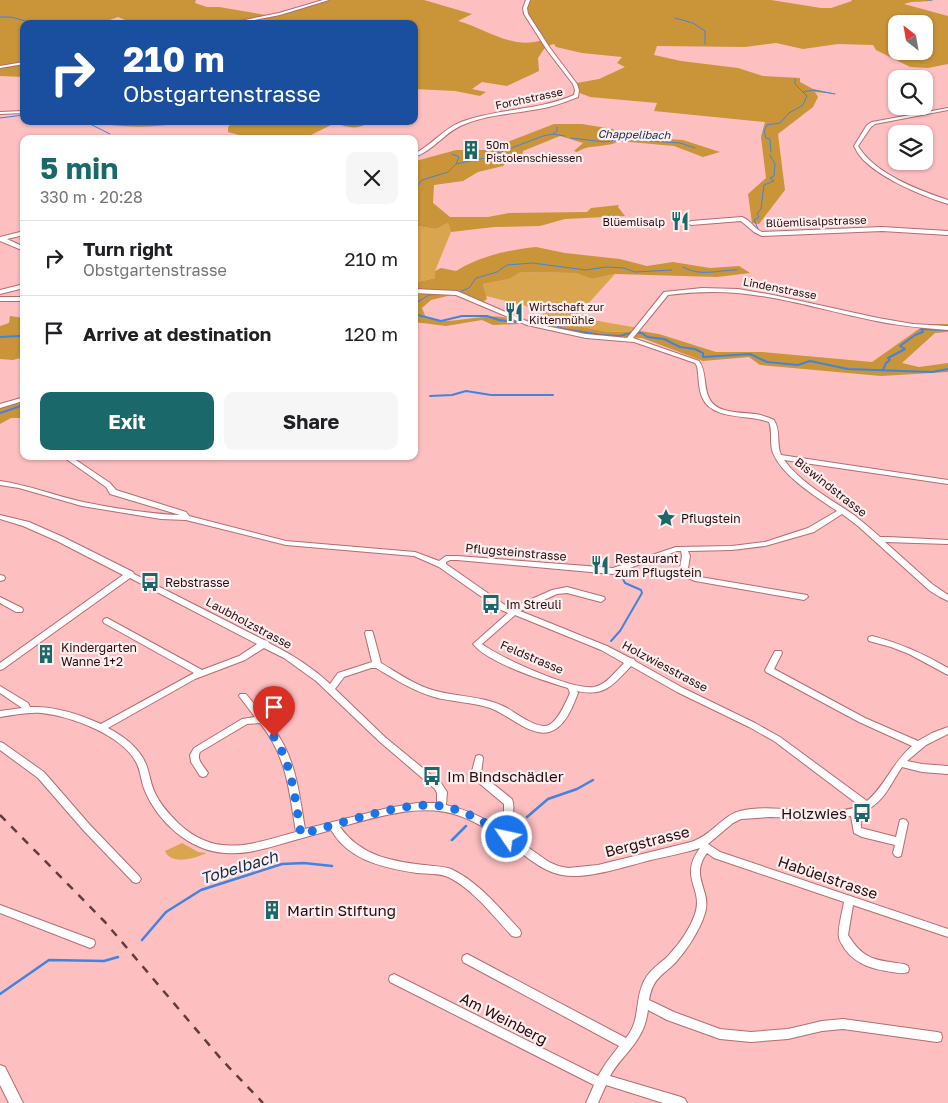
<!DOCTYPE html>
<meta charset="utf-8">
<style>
body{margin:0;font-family:"Golos Text",sans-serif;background:#f6f6f6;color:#202124;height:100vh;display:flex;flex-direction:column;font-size:19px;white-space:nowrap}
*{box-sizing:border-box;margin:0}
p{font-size:16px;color:#757577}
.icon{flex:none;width:28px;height:28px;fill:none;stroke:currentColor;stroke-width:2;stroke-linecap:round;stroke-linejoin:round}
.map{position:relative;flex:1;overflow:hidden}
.sheet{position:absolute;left:20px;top:135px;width:398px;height:325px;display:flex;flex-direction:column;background:#fff;border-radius:10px;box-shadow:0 1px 4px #0004}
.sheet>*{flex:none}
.hud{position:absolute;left:20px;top:20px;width:398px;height:105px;border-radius:10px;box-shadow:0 1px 4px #0004;background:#1a4fa0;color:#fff;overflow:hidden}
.needle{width:32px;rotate:329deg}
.tools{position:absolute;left:888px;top:15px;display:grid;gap:10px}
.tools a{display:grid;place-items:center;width:45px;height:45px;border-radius:10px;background:#fff;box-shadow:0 1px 4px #0004;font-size:25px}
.pin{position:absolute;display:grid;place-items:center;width:42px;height:42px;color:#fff;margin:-51px -21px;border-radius:50% 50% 50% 0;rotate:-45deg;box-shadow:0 0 5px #0007}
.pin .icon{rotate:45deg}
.me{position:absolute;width:55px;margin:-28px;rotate:304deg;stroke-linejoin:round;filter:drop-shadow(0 0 4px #0008)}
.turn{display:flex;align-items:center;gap:18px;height:105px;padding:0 20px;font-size:22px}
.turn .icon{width:65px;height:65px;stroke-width:2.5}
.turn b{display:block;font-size:35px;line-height:42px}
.round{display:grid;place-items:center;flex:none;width:52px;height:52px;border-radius:10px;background:#f6f6f6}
.headline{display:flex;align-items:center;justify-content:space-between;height:85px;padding:0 20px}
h1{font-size:30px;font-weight:700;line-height:38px;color:#1b686a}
.cta{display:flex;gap:10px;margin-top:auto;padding:10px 20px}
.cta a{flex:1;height:58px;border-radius:10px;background:#1b686a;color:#fff;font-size:20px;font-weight:700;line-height:58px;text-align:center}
.cta a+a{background:#f6f6f6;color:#202124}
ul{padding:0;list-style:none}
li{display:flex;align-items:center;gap:15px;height:75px;padding:0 20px;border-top:1px solid #e0e0e0}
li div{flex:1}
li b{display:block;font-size:19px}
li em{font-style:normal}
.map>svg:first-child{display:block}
.green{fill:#daa54f}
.forest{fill:#ca9439;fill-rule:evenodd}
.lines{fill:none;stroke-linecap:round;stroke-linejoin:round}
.stream-far2{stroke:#4184df;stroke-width:1}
.stream-far1{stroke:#4184df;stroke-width:2}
.stream{stroke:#4184df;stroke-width:2.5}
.minor-casing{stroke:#b46c70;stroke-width:2}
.major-casing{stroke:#b46c70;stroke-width:2}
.minor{fill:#fff;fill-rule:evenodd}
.major{fill:#fff;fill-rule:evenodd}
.rail{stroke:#613c3e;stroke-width:2.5;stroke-dasharray:8 8;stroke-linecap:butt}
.route{stroke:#1a73e8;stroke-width:9;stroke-dasharray:0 16.2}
.labels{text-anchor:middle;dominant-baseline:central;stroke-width:4.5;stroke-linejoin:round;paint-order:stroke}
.far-street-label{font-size:11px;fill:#280d0f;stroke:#fee}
.far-water-label{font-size:11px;font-style:italic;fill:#102a4e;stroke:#fee}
.far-poi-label{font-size:11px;fill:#280d0f;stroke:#fee;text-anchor:start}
.street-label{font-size:12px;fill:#280d0f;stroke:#fee}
.poi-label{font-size:12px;fill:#280d0f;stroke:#fee;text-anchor:start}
.near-poi-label{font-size:15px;fill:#280d0f;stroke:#fee;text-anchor:start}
.near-street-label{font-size:15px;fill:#280d0f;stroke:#fee}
.near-water-label{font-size:16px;font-style:italic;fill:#102a4e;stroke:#fee}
</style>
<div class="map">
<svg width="948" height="1103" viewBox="0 0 948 1103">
<rect width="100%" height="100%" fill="#febfc1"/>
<path class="green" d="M448 223 451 232 435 271V278L414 283V233L417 226 436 229Z
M521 272 575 273 592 279 615 274 576 317 638 328 635 331 608 332 567 324 526 306 486 296 483 284 509 279Z
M182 843 198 852 207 853C196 858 171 866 165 851Z"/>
<path class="forest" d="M0 0H196L195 3 207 7H219L272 16 328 0H424L472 14 458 21C487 29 511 50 543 40L525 8 528 0H771L821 8H831L852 1 851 0H934C924 3 915 0 904 4L948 16V64L928 68 910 67 876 50 873 45 838 44 803 49 776 43 745 47 657 46 654 55 681 61 738 68 763 76 800 78V82L813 89 837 94 815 92 818 97 813 107 778 134 785 190 759 224 752 223 748 194 766 178 761 137 765 122 654 111 657 103 590 97 580 93 577 83 599 79 625 67 617 63 622 57 582 53 556 47 554 44 546 46 538 58 539 71 507 86 482 82 472 89 486 92 480 96 455 91 414 89V24H135L118 17 98 24H24V77L0 76ZM896 24H924V51H896Z
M86 121H189C155 129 121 128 86 121Z
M234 121H365L366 124C357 130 345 127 335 123L303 139H253L228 132V127Z
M554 124H582L613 129 617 136 683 140 720 152 703 157 674 146 619 141C605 149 591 143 577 152L574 151 583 143 560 136 523 151 522 156 510 159 503 166 478 172 463 181 434 185 433 203 450 217H488L509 213 587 212 591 208 619 205 618 207 625 216 565 219 540 226 494 227 451 232 448 223 436 229 417 226 414 233V164L416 161 456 150H487Z
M536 247 565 253 620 259 647 266 673 262 710 268 739 266 750 273 717 277 615 274 592 279 575 273 521 272 509 279 483 284 487 299 480 304 456 294 431 300 422 308 426 318C433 319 440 321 446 321 466 321 503 309 519 324L493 325 482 320 446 326 414 322V283L435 278V271L441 268 456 271C480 256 508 250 536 247Z
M534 314H546L567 324 608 332 640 331 659 334 716 352H762L872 362 926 324H948V332L935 333 902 363 919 367 948 363V372L881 376 760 365 749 357 703 361 642 338 598 336 546 326 543 322 527 320Z
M10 316 24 318V357L13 360 0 359V326L9 323Z
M24 402V418H11L0 424V408Z"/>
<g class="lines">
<path class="stream-far2" d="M927 0H932
M0 17H11L36 24
M675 18 693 23 705 31V44
M0 66 24 62
M803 92 813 90 835 94
M0 118 24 115
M108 121H126
M143 121 152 124 156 121
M88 123 110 134
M553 134 557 131V127
M571 138 605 142 622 139 680 143 695 148
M771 152 770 139 766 138 764 131 767 125 780 123 789 113 803 105 807 96 795 84V79
M452 154 459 157 456 164
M414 190 422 180 448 172 456 164 485 158 543 136 553 134 565 136
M759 231 754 220 759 217 757 214 761 209 764 185 774 181 770 178 774 176 775 164 770 155
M683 267C701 277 718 270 737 270
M459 292 469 288 476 278 497 272 507 265 532 263 586 270 606 267 624 268 635 272 672 270
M416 303 429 295 443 294"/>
<path class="stream-far1" d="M414 304 418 301
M414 314 441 321 462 316H487L499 320 518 322 541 319 548 320 563 329 602 335 620 336 630 333
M637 333H642L647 337 664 339 680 347 695 349 703 353V357L750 354 767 362 798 365 810 361 848 369 932 372 948 369
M0 337 20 336 24 338
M883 370 886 363 890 360 888 358 905 349 900 346 915 335 923 332 921 329 948 330
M430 396 452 395 466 391 491 395H553
M0 413 24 405
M611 641 620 631 642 593 641 590 625 583 621 575"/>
<path class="stream" d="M527 817 548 799 577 789 593 780
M452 840 466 826
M142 940 166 912 201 890 282 864 304 863 332 866
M0 994 49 960 104 961 118 957"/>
<g class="minor-casing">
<path id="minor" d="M323 0H329L280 15 234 24H225L279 13Z
M526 0H530L527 8 528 14 550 48 577 84 579 90 578 97C563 103 549 108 533 110 510 114 487 115 465 124 445 131 434 151 414 157V154C431 146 443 129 461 122 498 108 537 111 574 95L575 90 573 84 547 50 524 14 523 8Z
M24 62V64L0 68V66Z
M948 108V110L875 124 871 127 858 146C875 174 918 190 948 200V204C922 196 877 177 860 156 857 153 856 149 854 146L867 125 872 122Z
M24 111V113L0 114V112Z
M742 217C751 220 754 229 762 232L882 227 948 231V235L882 231 762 236 754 232 741 221 691 225 688 223 691 221Z
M24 231V235L7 239 24 247V251L0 241V237Z
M24 284V288L0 294V290Z
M702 288 738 289 773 295 878 318 913 324 948 326V330C924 328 900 326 876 321 830 312 784 297 737 293 713 291 691 292 668 295L633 338 699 361C707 372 703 386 709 398 716 414 741 412 755 414 762 415 768 417 774 420 781 431 776 443 781 455L948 480V484L784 460C802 484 829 498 854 515 863 522 872 530 880 537H888L948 540V544L885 542 932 584 948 595V601L940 597 930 591 858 526 842 514 814 532 765 546 732 550 688 551 690 556 688 568 694 574 700 577 807 595 808 597 804 600 695 581 688 578 680 568 682 556 681 551H677L613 574 457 560H450L446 562V564L505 605 513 609 516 606 552 590 567 587 604 597 605 599 601 602 567 593 557 594 520 611 607 646 630 658 634 659 635 661 683 688 755 723 780 737 867 801C886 785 892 763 912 746L859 722 766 672 765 670 775 651H781L782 653 774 669 865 718 918 741 932 733 948 727V734L926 745 907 761 922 764 948 766V774L922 772 902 767C889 786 884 804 860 813L861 828 896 837 900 820 903 819 906 820 908 823 901 856 898 857 895 856 893 853 895 845 862 837 854 833 851 816 822 819 770 817 741 819 733 823 708 844 720 852 948 929V937L853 905 848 935C864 961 877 960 904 964L908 966 909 969 908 972C902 974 898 973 892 972 873 969 856 965 844 948 843 945 839 941 839 937 837 931 843 909 844 902L714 858 707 853C689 877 712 890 705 913 700 930 687 950 675 963 661 977 653 978 649 1000L674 1012 720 1029 751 1032 788 1029 822 1021 843 1019 937 1032 941 1033 942 1037 941 1041 937 1042 843 1029 822 1031 788 1039 751 1042 720 1039 667 1020 648 1010C644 1042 625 1051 610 1076L681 1097 685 1099 687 1103H663L606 1085 598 1103H586L594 1085 390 982 389 979 390 976 394 974 598 1076 606 1063 619 1046 463 962 462 959 463 956 467 954 471 956 626 1038C641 1020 634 1001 644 981 650 969 660 964 668 956 679 944 690 929 695 914 704 888 678 878 700 848 684 853 668 856 651 860 626 866 587 880 562 875 540 871 524 854 506 842 492 832 477 822 460 816 422 802 377 817 340 827 361 856 391 861 424 865 433 866 443 866 451 869 479 882 499 908 520 930L521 933 520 936 516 937 512 936C494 917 472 888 448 877 439 873 427 874 417 873 391 869 359 863 340 842 337 839 334 834 331 830 317 834 302 838 288 842 267 848 246 855 225 853 190 851 158 822 145 791 141 782 141 771 136 762 122 735 71 716 41 713 28 712 14 715 0 717V711L22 708 0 693V686L28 703 30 707C55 706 79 714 101 724L194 673 104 623 103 621 104 619 107 618 202 670 239 656 257 644 130 578 3 669 0 670V663L123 575 57 541 23 526 0 519V515L29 522 63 537 133 572 134 574 264 640 268 641 269 643C291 654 312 667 330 684L338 673 372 662 365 633 366 631H372L373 633 381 663C398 673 416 686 436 691 459 697 485 696 507 708 517 714 538 730 549 725 558 721 566 702 570 693L568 688C544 681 488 663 473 644L508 613 499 609 439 567 414 556 286 545 186 520 161 519 82 506 19 488 0 485V481C29 485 55 496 83 502 113 508 149 514 180 515L110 494 106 487 62 456H70L110 483 116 490 186 512 189 516 286 541 415 552 439 561 446 556H457L613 568 676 547 732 546 765 542 808 528 837 511C818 498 782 476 773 453 769 443 773 432 769 422 749 414 712 421 702 397 698 388 699 376 697 366L695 363 634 342 586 338 527 325 456 295 414 293V289L457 291 531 323 586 334 627 338 664 292ZM515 615 601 650 624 663C616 671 606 685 594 687 571 690 501 658 482 644ZM264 648 284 658 316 681 380 742 435 789 437 793V803H417L388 808 305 829C300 799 297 767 281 740 272 723 258 709 246 694H240L239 696 255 717 242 719 194 748 190 755 191 762 200 776 203 777 206 776 208 773C204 766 196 760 200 752L247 724 260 723C287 757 289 790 296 832 252 844 216 859 178 823 169 814 160 804 155 793 151 785 150 776 147 767 141 749 125 737 108 728L195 679 245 660ZM631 666 677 692 749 727 774 741 860 806C821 820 778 802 740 811 723 815 711 836 691 842L598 865 568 868 558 866 549 862 506 832C511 821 516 811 512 799L481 774 483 758 482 756 479 755 476 756 471 775 473 778 504 804V816L499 827C482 817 465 809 446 805L447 792 441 783 386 738 335 689 344 677 371 668H376C395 679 413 691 434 697 452 702 472 702 490 708 508 714 530 737 549 732 565 728 573 706 578 693L577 691C605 697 613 685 631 666Z
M0 297H24V301H0Z
M21 398 23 399V401L0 408V404Z
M0 575 4 576 5 578 4 580 0 581Z
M0 597 22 608 23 610 22 612H16L0 603Z
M872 636C900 643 924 654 948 668V675L909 654 891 647 869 641 868 639 869 637Z
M0 742 3 743 44 772 90 825 139 876 141 879 139 882 136 883 133 882 84 831 38 778 0 750Z
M0 905 94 940 95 943 94 946 90 948 0 913Z"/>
</g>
<g class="major-casing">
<path id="major" d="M0 1065 5 1067 23 1103H9L0 1085Z"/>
</g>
<use href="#minor" class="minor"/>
<use href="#major" class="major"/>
<path class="rail" d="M0 815 105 922 222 1060 263 1103"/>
</g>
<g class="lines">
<path class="route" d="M274 737C293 766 295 801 301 834 337 825 405 800 441 806 465 810 487 823 507 837"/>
</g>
<defs>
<g id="building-bare" transform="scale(1.5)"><path d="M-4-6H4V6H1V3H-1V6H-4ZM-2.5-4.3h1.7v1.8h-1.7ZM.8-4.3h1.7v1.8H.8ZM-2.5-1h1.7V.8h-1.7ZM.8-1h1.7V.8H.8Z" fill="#1b686a" stroke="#fee" stroke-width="2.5" paint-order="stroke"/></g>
<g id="restaurant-bare" transform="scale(1.5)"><path d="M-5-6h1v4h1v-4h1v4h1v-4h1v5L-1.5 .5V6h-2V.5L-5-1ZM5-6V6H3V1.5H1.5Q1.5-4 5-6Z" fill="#1b686a" stroke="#fee" stroke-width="2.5" paint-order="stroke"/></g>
<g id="sight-bare" transform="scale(1.5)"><path d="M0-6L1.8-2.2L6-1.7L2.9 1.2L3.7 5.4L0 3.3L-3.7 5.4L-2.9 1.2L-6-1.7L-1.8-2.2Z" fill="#1b686a" stroke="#fee" stroke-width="2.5" paint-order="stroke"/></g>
<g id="bus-bare" transform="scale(1.5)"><path d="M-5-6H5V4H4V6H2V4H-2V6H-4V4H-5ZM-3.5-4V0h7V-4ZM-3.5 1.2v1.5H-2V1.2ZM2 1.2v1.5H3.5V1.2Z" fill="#1b686a" stroke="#fee" stroke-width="2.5" paint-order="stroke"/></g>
</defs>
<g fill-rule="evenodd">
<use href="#building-bare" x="471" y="150"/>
<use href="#restaurant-bare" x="680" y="221"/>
<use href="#restaurant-bare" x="514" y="312"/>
<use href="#sight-bare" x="666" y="518"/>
<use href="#restaurant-bare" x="600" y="565"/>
<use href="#bus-bare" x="150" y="582"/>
<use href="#bus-bare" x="491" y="604"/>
<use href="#building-bare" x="46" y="654"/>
<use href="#bus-bare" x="432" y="776"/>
<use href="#bus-bare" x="862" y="813"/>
<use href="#building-bare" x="272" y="910"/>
</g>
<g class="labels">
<g class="far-street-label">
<text transform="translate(529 98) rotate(-12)">Forchstrasse</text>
<text transform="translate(816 221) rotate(-2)">Blüemlisalpstrasse</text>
<text transform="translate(780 288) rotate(11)">Lindenstrasse</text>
</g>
<g class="far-water-label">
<text transform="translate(634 134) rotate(1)">Chappelibach</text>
</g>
<g class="far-poi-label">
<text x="486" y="144">50m<tspan x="486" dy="13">Pistolenschiessen</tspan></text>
<text x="665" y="221" text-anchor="end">Blüemlisalp</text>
<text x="529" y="306">Wirtschaft zur<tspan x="529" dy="13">Kittenmühle</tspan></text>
</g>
<g class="street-label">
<text transform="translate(831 487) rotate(38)">Biswindstrasse</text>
<text transform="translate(516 552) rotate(5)">Pflugsteinstrasse</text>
<text transform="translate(249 623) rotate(28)">Laubholzstrasse</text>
<text transform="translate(532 657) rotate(23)">Feldstrasse</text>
<text transform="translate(665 666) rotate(28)">Holzwiesstrasse</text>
</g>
<g class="poi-label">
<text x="681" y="518">Pflugstein</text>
<text x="615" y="558">Restaurant<tspan x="615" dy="14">zum Pflugstein</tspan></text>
<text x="165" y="582">Rebstrasse</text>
<text x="506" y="604">Im Streuli</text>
<text x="61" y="647">Kindergarten<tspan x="61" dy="14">Wanne 1+2</tspan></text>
</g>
<g class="near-poi-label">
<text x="447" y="776">Im Bindschädler</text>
<text x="847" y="813" text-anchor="end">Holzwies</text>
<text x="287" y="910">Martin Stiftung</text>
</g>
<g class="near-street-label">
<text transform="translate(647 841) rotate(-14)">Bergstrasse</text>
<text transform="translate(828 877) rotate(19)">Habüelstrasse</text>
<text transform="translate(504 1018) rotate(27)">Am Weinberg</text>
</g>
<g class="near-water-label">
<text transform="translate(239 867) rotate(-17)">Tobelbach</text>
</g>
</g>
</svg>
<div class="tools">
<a><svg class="needle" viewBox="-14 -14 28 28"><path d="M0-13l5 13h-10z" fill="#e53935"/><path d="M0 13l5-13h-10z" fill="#757577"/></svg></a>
<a><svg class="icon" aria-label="search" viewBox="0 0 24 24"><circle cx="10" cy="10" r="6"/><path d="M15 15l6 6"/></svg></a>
<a><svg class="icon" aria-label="layers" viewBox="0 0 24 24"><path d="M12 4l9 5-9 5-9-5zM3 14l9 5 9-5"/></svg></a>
</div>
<div class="pin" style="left:274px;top:737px;background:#d93025"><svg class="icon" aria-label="arrive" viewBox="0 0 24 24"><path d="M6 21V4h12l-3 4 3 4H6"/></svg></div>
<svg class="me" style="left:507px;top:837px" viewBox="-20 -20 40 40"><circle r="17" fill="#1a73e8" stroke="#fff" stroke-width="3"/><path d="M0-11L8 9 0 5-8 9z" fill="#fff"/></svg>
<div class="hud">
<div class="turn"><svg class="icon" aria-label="right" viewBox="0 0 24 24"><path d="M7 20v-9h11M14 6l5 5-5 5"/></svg><div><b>210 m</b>Obstgartenstrasse</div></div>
</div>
<section class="sheet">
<div class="headline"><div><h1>5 min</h1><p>330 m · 20:28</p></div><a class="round"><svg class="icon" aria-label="close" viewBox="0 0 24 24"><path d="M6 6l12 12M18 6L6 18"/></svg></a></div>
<ul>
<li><svg class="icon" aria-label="right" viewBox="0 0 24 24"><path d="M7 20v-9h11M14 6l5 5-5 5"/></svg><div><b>Turn right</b><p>Obstgartenstrasse</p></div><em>210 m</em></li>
<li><svg class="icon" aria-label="arrive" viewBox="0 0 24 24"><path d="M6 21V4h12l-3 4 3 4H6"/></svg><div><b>Arrive at destination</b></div><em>120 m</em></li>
</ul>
<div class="cta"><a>Exit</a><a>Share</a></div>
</section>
</div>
